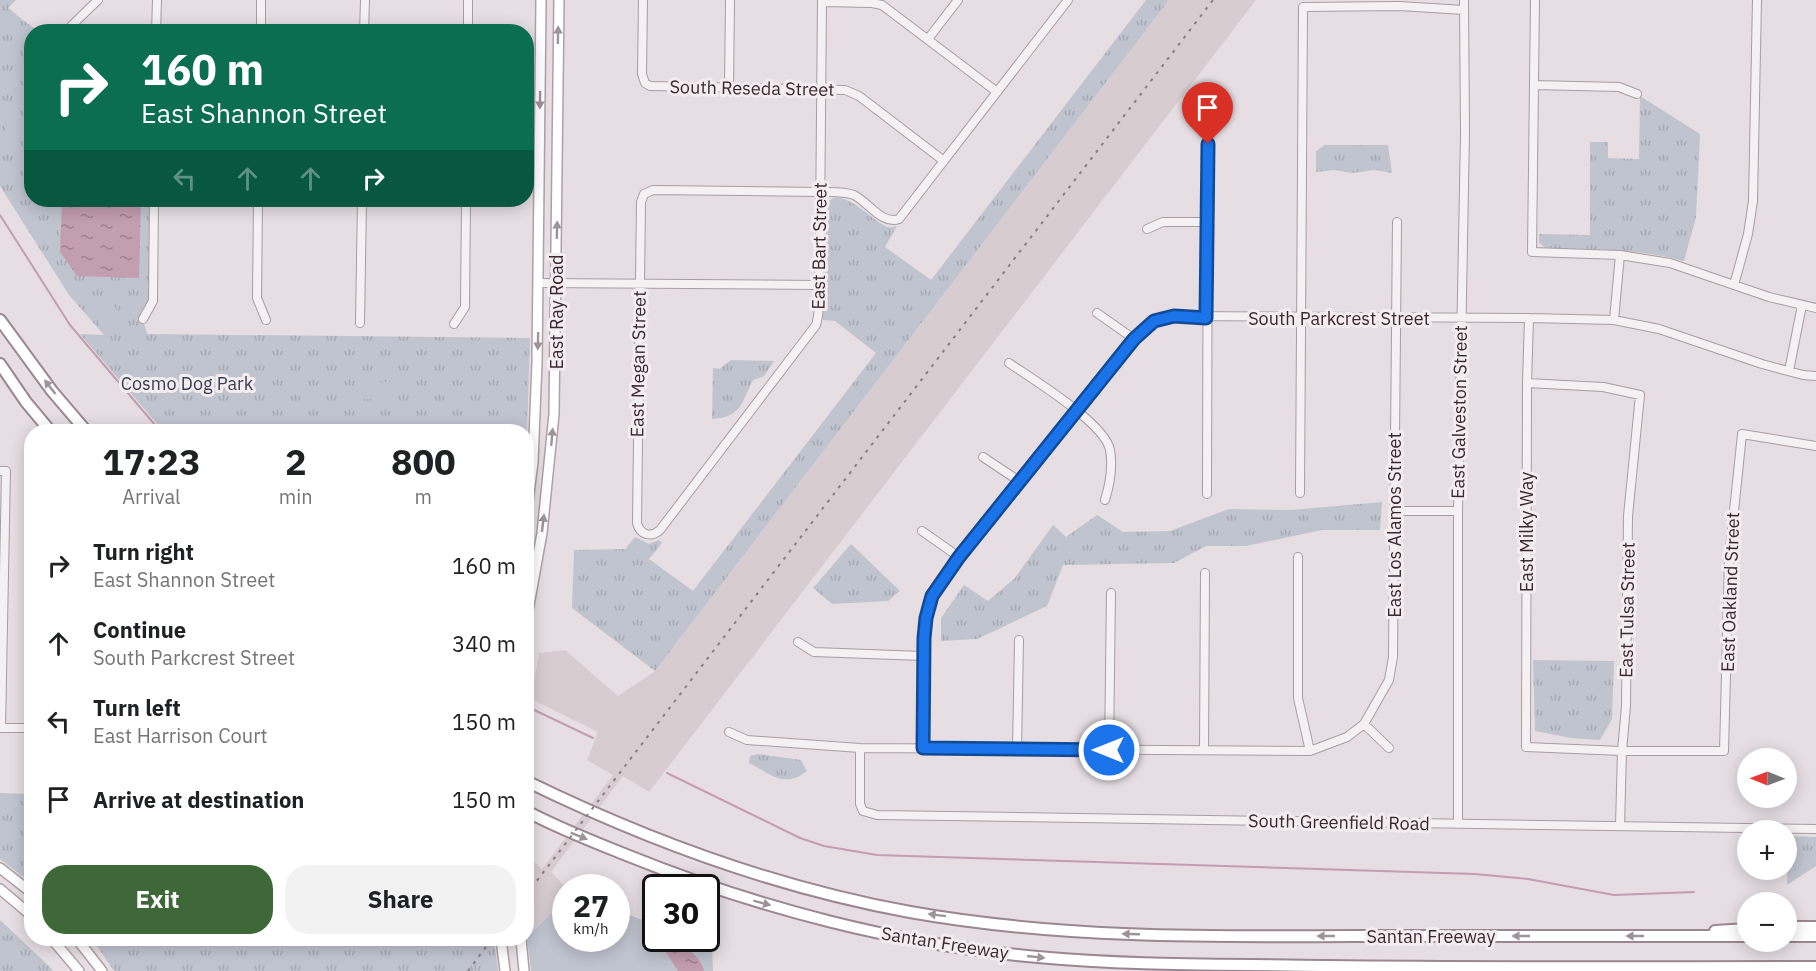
<!DOCTYPE html>
<meta charset="utf-8">
<style>
body{margin:0;font-family:"IBM Plex Sans",sans-serif;background:#f2f2f2;color:#202124;height:100vh;display:flex;flex-direction:column;font-size:22px;white-space:nowrap}
*{box-sizing:border-box;margin:0}
p{font-size:20px;color:#757577}
.icon{flex:none;width:33px;height:33px;fill:none;stroke:currentColor;stroke-width:2;stroke-linecap:round;stroke-linejoin:round}
.map{position:relative;flex:1;overflow:hidden}
.drawer{position:absolute;left:24px;top:424px;width:510px;height:522px;display:flex;flex-direction:column;background:#fff;border-radius:24px;box-shadow:0 3px 15px #0003}
.drawer>*{flex:none}
.hud{position:absolute;left:24px;top:24px;width:510px;height:183px;border-radius:24px;box-shadow:0 3px 15px #0003;background:#0b6e4f;color:#fff;overflow:hidden}
.needle{width:39px;rotate:271deg}
.tools{position:absolute;left:1737px;top:748px;display:grid;gap:12px}
.tools a{display:grid;place-items:center;width:60px;height:60px;border-radius:50%;background:#fff;box-shadow:0 3px 15px #0003;font-size:30px}
.speed{position:absolute;left:552px;top:874px;display:flex;gap:12px;font-size:30px;font-weight:700;text-align:center}
.speed>*{display:grid;place-content:center;width:78px;height:78px;border-radius:50%;background:#fff;box-shadow:0 3px 15px #0003;line-height:1}
.speed small{font-size:15px;font-weight:400}
.speed .limit{border:3px solid #111;border-radius:9px;background:#fff;color:#111}
.pin{position:absolute;display:grid;place-items:center;width:51px;height:51px;color:#fff;margin:-62px -26px;border-radius:50% 50% 50% 0;rotate:-45deg;box-shadow:0 0 6px #0007}
.pin .icon{rotate:45deg}
.me{position:absolute;width:66px;margin:-33px;rotate:270deg;stroke-linejoin:round;filter:drop-shadow(0 0 4px #0008)}
.turn{display:flex;align-items:center;gap:21px;height:126px;padding:0 18px;font-size:27px}
.turn .icon{width:78px;height:78px;stroke-width:2.5}
.turn b{display:block;font-size:42px;line-height:51px}
.lanes{display:flex;align-items:center;height:57px;padding:0 18px;background:#0003;justify-content:center;gap:30px;direction:ltr}
.lanes .off{opacity:.35}
.eta{display:flex;justify-content:space-evenly;align-items:center;height:102px;text-align:center}
.eta b{font-size:36px;font-weight:700;line-height:42px}
.button{display:flex;gap:12px;margin-top:auto;padding:12px 18px}
.button a{flex:1;height:69px;border-radius:24px;background:#3e6838;color:#fff;font-size:24px;font-weight:700;line-height:69px;text-align:center}
.button a+a{background:#f2f2f2;color:#202124}
ul{padding:0;list-style:none}
li{display:flex;align-items:center;gap:18px;height:78px;padding:0 18px}
li div{flex:1}
li b{display:block;font-size:22px}
li em{font-style:normal}
.map>svg:first-child{display:block}
.built{fill:#d7cdd1}
.grass{fill:url(#grass-tufts)}
.pitch{fill:#c0c4cf}
.water{fill:url(#water-ripples)}
.lines{fill:none;stroke-linecap:round;stroke-linejoin:round}
.stream{stroke:#c39db0;stroke-width:2}
.minor-casing{stroke:#a89da2;stroke-width:10}
.major-casing{stroke:#b09fa6;stroke-width:12}
.highway-casing{stroke:#9b878f;stroke-width:14}
.minor{stroke:#f5f1f2;stroke-width:8}
.major{stroke:#fff;stroke-width:9}
.highway{stroke:#fff;stroke-width:10}
.rail{stroke:#8e7a82;stroke-width:2;stroke-dasharray:3 6;stroke-linecap:butt}
.oneway{fill:#9d9498}
.route-casing{stroke:#114b97;stroke-width:15}
.route{stroke:#1a73e8;stroke-width:10}
.labels{text-anchor:middle;dominant-baseline:central;stroke-width:6;stroke-linejoin:round;paint-order:stroke}
.street-label{font-size:18px;fill:#3b2930;stroke:#f4edf0}
.park-label{font-size:18px;fill:#383e55;stroke:#f4edf0}
</style>
<div class="map">
<svg width="1816" height="971" viewBox="0 0 1816 971">
<defs>
<pattern id="grass-tufts" width="24" height="20" patternUnits="userSpaceOnUse" patternTransform="scale(1.5)"><rect width="24" height="20" fill="#c0c4cf"/><path d="M3 7l-1-3M5 7V3M7 7l1-3M15 17l-1-3M17 17v-4M19 17l1-3" fill="none" stroke="#a6a8b2"/></pattern>
<pattern id="water-ripples" width="26" height="14" patternUnits="userSpaceOnUse" patternTransform="scale(1.5)"><rect width="26" height="14" fill="#c39db0"/><path d="M2 4q2-2 4 0t4 0M15 11q2-2 4 0t4 0" fill="none" stroke="#a08090"/></pattern>
</defs>
<rect width="100%" height="100%" fill="#e6dee2"/>
<path class="built" d="M1169 0H1256L649 792 623 776 551 872 567 888H566L565 899 527 939V855L542 869 613 775 587 760 598 732 531 699 539 653 565 650 618 696 655 671Z"/>
<path class="grass" d="M0 0H16L8 8 37 31 32 32V200H154L153 301 143 319 147 334 530 338 527 437 526 432H164L80 334 104 335 69 295 0 186Z
M1146 0H1169L655 671 572 608 574 550 625 549 635 537 649 544 659 540 662 543 649 559 693 591 876 353 835 321 823 320 825 206C839 180 873 223 888 227 891 228 894 227 897 226L885 247 931 280Z
M1640 96 1700 134 1696 217 1684 261C1638 249 1593 248 1546 249L1539 242V234L1590 235V142H1608V158L1639 159Z
M1325 145H1388L1392 173 1374 170 1352 173 1334 170 1316 172V151Z
M731 360 774 361 764 376 753 380C741 403 742 417 712 419L713 368 719 369Z
M1382 502 1380 530H1322L1246 546H1206L1174 563 1063 565 1047 606 977 639 941 641V618L964 585 988 601 1015 578 1053 525 1066 537 1097 515 1123 532 1170 531 1229 509 1291 510Z
M851 544 900 591 888 601 832 604 813 588Z
M1533 660 1614 661 1612 719 1600 740 1571 738 1535 731Z
M758 754 801 760 807 771C784 789 771 774 749 763L750 756Z
M0 793 31 794V883L0 859Z
M1788 836 1816 837V866L1787 885Z
M0 920 49 966 53 971H0Z
M92 939H494L498 971H114Z"/>
<path class="pitch" d="M10 117 27 124 16 151 0 144Z
M109 298 125 324 107 336 91 310Z
M359 382H392L391 400 358 399Z
M565 899 566 939H616L617 910 655 925 656 939H694L712 944 713 971H531L527 938Z"/>
<path class="water" d="M62 200H141L139 278 77 276 60 252Z
M668 940C681 942 702 957 704 971H678L664 949V943Z"/>
<g class="lines">
<path class="stream" d="M0 215 70 325 161 432
M530 708 593 738
M667 773 800 838 824 846 877 855 1475 874 1528 879 1614 895 1694 892"/>
<g class="minor-casing">
<path id="minor" d="M643 0 642 74 645 83 650 86 845 90 859 96 944 161
M822 0C822 76 820 152 820 229 819 249 819 268 819 288 819 300 820 313 816 325L660 530C651 538 640 535 637 523L641 202 644 194 653 190 820 192C831 192 843 191 854 195 868 202 882 225 899 219L1068 0
M1535 0 1532 252 1620 255 1670 263 1769 297 1816 308
M822 2 872 3 882 5 997 92
M65 32 98 0
M156 32 157 0
M261 32V0
M364 32 365 0
M468 32V0
M928 39 958 0
M1534 85 1619 87 1637 94
M729 88 730 0
M258 200 257 298 266 320
M1147 229 1163 222H1207
M539 283 819 285
M1734 285 1748 234 1753 201 1757 0
M1097 313 1134 339
M1529 318 1527 383 1526 747 1622 751H1724L1729 559 1742 434 1816 446
M143 319 153 301 154 200
M1614 320 1620 255
M360 323 362 200
M454 324 465 307 466 200
M1009 363C1032 379 1105 423 1110 450 1113 467 1110 484 1105 500
M1789 371 1802 305
M1527 383 1603 387 1640 395 1628 516 1626 706 1622 751 1620 826
M983 457 1019 481
M0 471H6L1 728
M1300 493 1303 7 1399 6 1464 10
M1207 494 1208 125
M1394 511H1458
M922 531 959 557
M1298 557V698L1310 751
M798 642 814 652 923 656
M1364 724 1389 748
M0 728H32
M729 732 747 740 860 748 1310 751 1347 737 1364 724 1389 680 1393 657 1397 222
M860 748V804L863 811 877 815 1816 829
M923 748 924 638 925 618 932 596 959 557 1134 339 1154 321 1174 316 1529 318 1614 320 1659 329 1762 364 1803 375 1816 376
M1017 750 1019 640
M1109 750 1111 593
M1204 750 1205 573
M1458 824V511L1465 133 1464 0"/>
</g>
<g class="major-casing">
<path id="major" d="M526 517 533 462 537 363 541 0
M526 622 542 533 554 414 559 0
M0 868 32 893
M0 889 32 916
M52 939 79 971
M77 939 102 971
M501 939 505 971
M521 939 524 971"/>
</g>
<g class="highway-casing">
<path id="highway" d="M0 320 52 391 87 432
M0 364 26 402 51 432
M526 781C647 840 777 888 910 912 1056 938 1205 937 1353 936 1485 936 1616 936 1748 936
M526 811C560 829 594 842 629 856 758 908 899 945 1038 957 1134 966 1231 964 1328 966 1491 968 1653 967 1816 967
M1786 927H1816
M1715 931 1748 929
M1786 936H1816"/>
</g>
<use href="#minor" class="minor"/>
<use href="#major" class="major"/>
<use href="#highway" class="highway"/>
<path class="rail" d="M526 895 1213 0
M468 971 492 939"/>
</g>
<defs><path id="oneway-solid" d="M-6-.8H1V-3.2L6.5 0L1 3.2V.8H-6Z" transform="scale(1.5)"/></defs>
<g class="oneway">
<use href="#oneway-solid" transform="translate(558 35) rotate(-89)"/>
<use href="#oneway-solid" transform="translate(540 100) rotate(91)"/>
<use href="#oneway-solid" transform="translate(557 230) rotate(-89)"/>
<use href="#oneway-solid" transform="translate(538 341) rotate(91)"/>
<use href="#oneway-solid" transform="translate(50 387) rotate(-128)"/>
<use href="#oneway-solid" transform="translate(552 437) rotate(-85)"/>
<use href="#oneway-solid" transform="translate(543 523) rotate(-83)"/>
<use href="#oneway-solid" transform="translate(579 836) rotate(22)"/>
<use href="#oneway-solid" transform="translate(762 903) rotate(15)"/>
<use href="#oneway-solid" transform="translate(937 915) rotate(-173)"/>
<use href="#oneway-solid" transform="translate(1131 934) rotate(-178)"/>
<use href="#oneway-solid" transform="translate(1326 936) rotate(180)"/>
<use href="#oneway-solid" transform="translate(1521 936) rotate(180)"/>
<use href="#oneway-solid" transform="translate(1635 936) rotate(-180)"/>
<use href="#oneway-solid" transform="translate(1036 957) rotate(6)"/>
</g>
<g class="lines">
<g class="route-casing">
<path id="route" d="M1109 750 923 748 924 638 926 618 932 596 959 557 1134 339 1154 321 1174 316 1206 318 1208 144"/>
</g>
<use href="#route" class="route"/>
</g>
<g class="labels">
<g class="street-label">
<text transform="translate(752 88) rotate(1)">South Reseda Street</text>
<text transform="translate(819 246) rotate(-89)">East Bart Street</text>
<text transform="translate(556 312) rotate(-90)">East Ray Road</text>
<text x="1339" y="318">South Parkcrest Street</text>
<text transform="translate(638 364) rotate(-89)">East Megan Street</text>
<text transform="translate(1459 412) rotate(-89)">East Galveston Street</text>
<text transform="translate(1394 525) rotate(-90)">East Los Alamos Street</text>
<text transform="translate(1526 532) rotate(-90)">East Milky Way</text>
<text transform="translate(1730 592) rotate(-88)">East Oakland Street</text>
<text transform="translate(1627 610) rotate(-89)">East Tulsa Street</text>
<text transform="translate(1339 822) rotate(1)">South Greenfield Road</text>
<text x="1431" y="936">Santan Freeway</text>
<text transform="translate(945 943) rotate(9)">Santan Freeway</text>
</g>
<g class="park-label">
<text x="187" y="383">Cosmo Dog Park</text>
</g>
</g>
</svg>
<div class="tools">
<a><svg class="needle" viewBox="-14 -14 28 28"><path d="M0-13l5 13h-10z" fill="#e53935"/><path d="M0 13l5-13h-10z" fill="#757577"/></svg></a>
<a>+</a>
<a>−</a>
</div>
<div class="speed"><div>27<small>km/h</small></div><div class="limit">30</div></div>
<div class="pin" style="left:1208px;top:144px;background:#d93025"><svg class="icon" aria-label="arrive" viewBox="0 0 24 24"><path d="M6 21V4h12l-3 4 3 4H6"/></svg></div>
<svg class="me" style="left:1109px;top:750px" viewBox="-20 -20 40 40"><circle r="17" fill="#1a73e8" stroke="#fff" stroke-width="3"/><path d="M0-11L8 9 0 5-8 9z" fill="#fff"/></svg>
<div class="hud">
<div class="turn"><svg class="icon" aria-label="right" viewBox="0 0 24 24"><path d="M7 20v-9h11M14 6l5 5-5 5"/></svg><div><b>160 m</b>East Shannon Street</div></div>
<div class="lanes"><svg class="icon off" aria-label="left" viewBox="0 0 24 24"><path d="M17 20v-9H6M10 6l-5 5 5 5"/></svg><svg class="icon off" aria-label="ahead" viewBox="0 0 24 24"><path d="M12 20V5M6 11l6-6 6 6"/></svg><svg class="icon off" aria-label="ahead" viewBox="0 0 24 24"><path d="M12 20V5M6 11l6-6 6 6"/></svg><svg class="icon" aria-label="right" viewBox="0 0 24 24"><path d="M7 20v-9h11M14 6l5 5-5 5"/></svg></div>
</div>
<section class="drawer">
<div class="eta">
<div><b>17:23</b><p>Arrival</p></div>
<div><b>2</b><p>min</p></div>
<div><b>800</b><p>m</p></div>
</div>
<ul>
<li><svg class="icon" aria-label="right" viewBox="0 0 24 24"><path d="M7 20v-9h11M14 6l5 5-5 5"/></svg><div><b>Turn right</b><p>East Shannon Street</p></div><em>160 m</em></li>
<li><svg class="icon" aria-label="ahead" viewBox="0 0 24 24"><path d="M12 20V5M6 11l6-6 6 6"/></svg><div><b>Continue</b><p>South Parkcrest Street</p></div><em>340 m</em></li>
<li><svg class="icon" aria-label="left" viewBox="0 0 24 24"><path d="M17 20v-9H6M10 6l-5 5 5 5"/></svg><div><b>Turn left</b><p>East Harrison Court</p></div><em>150 m</em></li>
<li><svg class="icon" aria-label="arrive" viewBox="0 0 24 24"><path d="M6 21V4h12l-3 4 3 4H6"/></svg><div><b>Arrive at destination</b></div><em>150 m</em></li>
</ul>
<div class="button"><a>Exit</a><a>Share</a></div>
</section>
</div>
